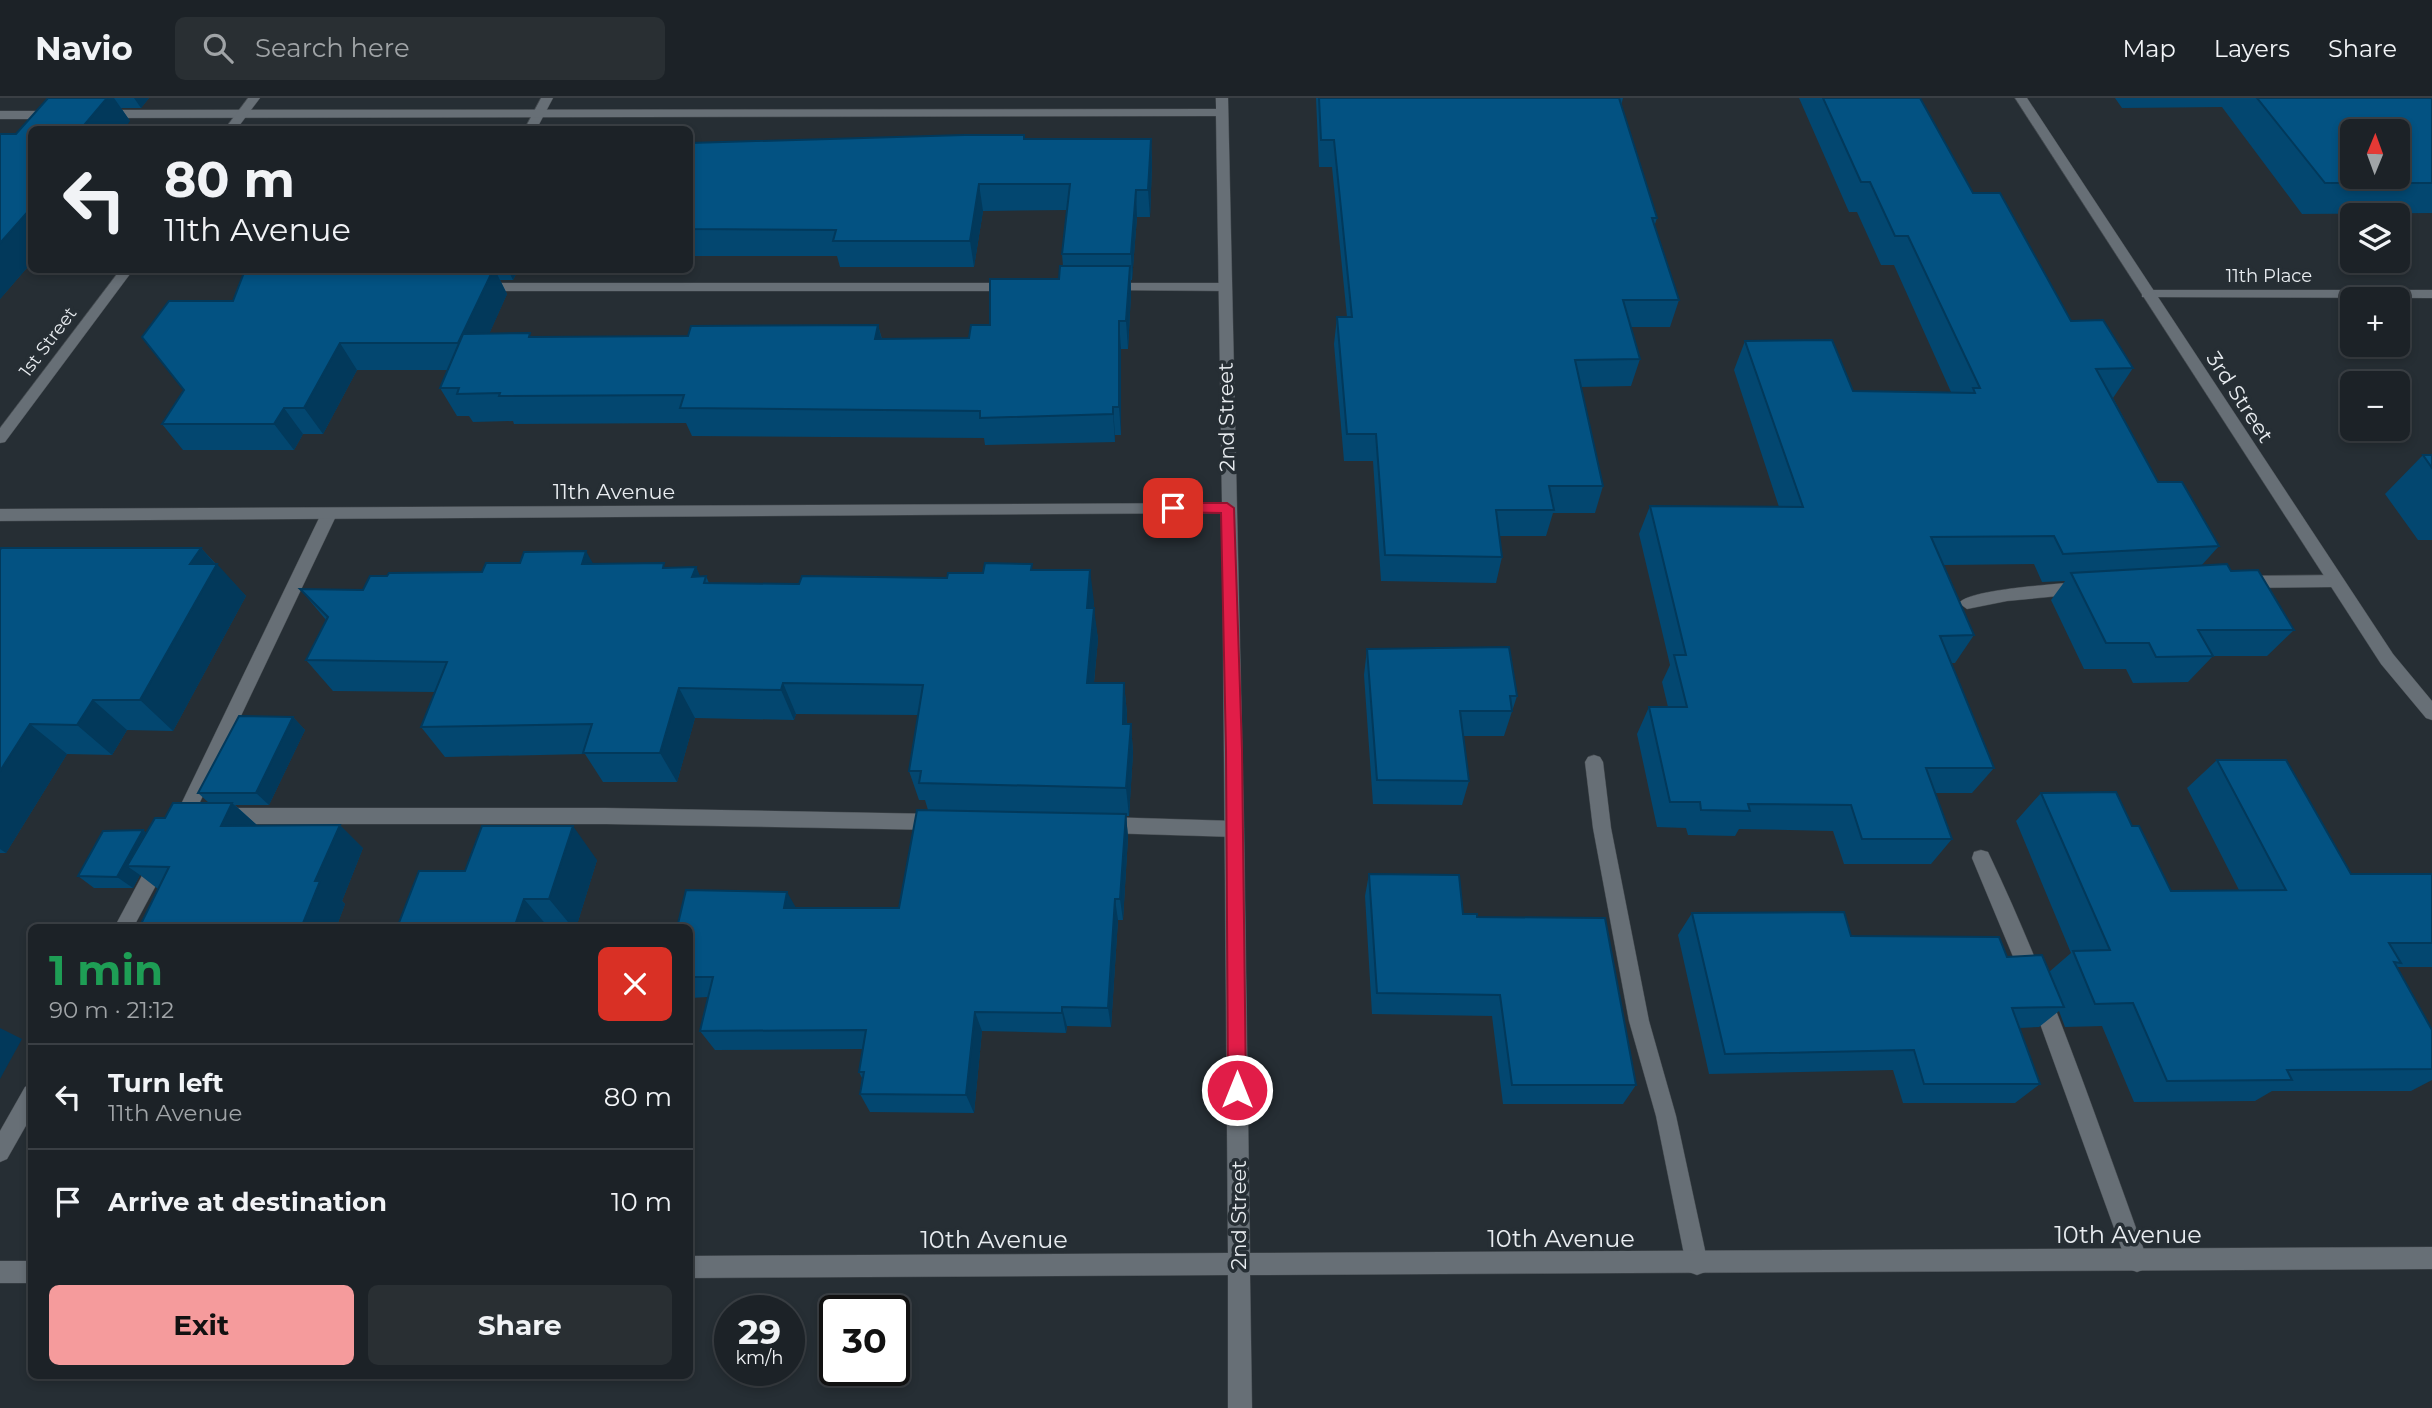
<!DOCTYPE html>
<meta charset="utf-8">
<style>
body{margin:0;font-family:Montserrat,sans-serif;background:#292f33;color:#f1f3f6;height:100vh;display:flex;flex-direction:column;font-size:26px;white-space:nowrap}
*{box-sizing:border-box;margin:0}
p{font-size:23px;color:#a0a4a7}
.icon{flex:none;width:38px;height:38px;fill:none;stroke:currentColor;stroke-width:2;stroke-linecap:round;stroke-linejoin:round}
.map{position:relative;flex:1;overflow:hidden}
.side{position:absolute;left:28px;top:826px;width:665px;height:455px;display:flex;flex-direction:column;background:#1c2227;border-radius:10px;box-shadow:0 4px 10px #0003,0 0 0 2px #3a3f44}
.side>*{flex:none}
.guide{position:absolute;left:28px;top:28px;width:665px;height:147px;border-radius:10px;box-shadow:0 4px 10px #0003,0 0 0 2px #3a3f44;background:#1c2227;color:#f1f3f6;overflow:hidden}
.needle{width:46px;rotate:1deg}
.buttons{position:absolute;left:2340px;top:21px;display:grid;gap:14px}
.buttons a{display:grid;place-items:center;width:70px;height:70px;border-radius:10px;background:#1c2227;box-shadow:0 4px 10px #0003,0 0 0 2px #3a3f44;font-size:35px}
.speed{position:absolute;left:714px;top:1197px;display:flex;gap:14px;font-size:35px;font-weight:700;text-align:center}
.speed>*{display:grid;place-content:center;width:91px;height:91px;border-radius:50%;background:#1c2227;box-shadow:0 4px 10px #0003,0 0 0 2px #3a3f44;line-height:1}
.speed small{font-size:18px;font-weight:400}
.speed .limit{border:4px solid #111;border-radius:10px;background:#fff;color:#111}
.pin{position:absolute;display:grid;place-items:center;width:60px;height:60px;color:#fff;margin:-30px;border-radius:14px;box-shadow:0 4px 10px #0006}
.me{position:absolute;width:77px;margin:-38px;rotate:0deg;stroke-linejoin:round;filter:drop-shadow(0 0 5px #0008)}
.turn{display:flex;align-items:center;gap:24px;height:147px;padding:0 21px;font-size:32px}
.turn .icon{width:91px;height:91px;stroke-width:2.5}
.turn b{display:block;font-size:49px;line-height:60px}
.round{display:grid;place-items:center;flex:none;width:74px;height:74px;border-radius:10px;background:#292f33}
.headline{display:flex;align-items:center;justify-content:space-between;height:119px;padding:0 21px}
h1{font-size:42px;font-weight:700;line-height:52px;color:#1e9e55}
.primary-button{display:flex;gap:14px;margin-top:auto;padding:14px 21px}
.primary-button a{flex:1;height:80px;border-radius:10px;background:#f59b9c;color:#111;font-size:28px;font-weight:700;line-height:80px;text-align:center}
.primary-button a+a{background:#292f33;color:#f1f3f6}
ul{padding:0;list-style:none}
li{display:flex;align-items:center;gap:21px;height:105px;padding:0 21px;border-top:2px solid #3a3f44}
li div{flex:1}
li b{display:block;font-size:26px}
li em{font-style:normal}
header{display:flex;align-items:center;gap:42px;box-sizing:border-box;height:98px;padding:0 35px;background:#1c2227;border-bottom:2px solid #3a3f44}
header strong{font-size:33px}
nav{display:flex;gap:38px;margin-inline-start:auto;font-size:24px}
.search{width:490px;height:63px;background:#292f33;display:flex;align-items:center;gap:18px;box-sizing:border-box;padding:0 24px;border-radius:10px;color:#a0a4a7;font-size:26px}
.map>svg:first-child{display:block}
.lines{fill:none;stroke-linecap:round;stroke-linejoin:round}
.lane-casing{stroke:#43494e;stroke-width:1}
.street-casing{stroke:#43494e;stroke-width:1}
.secondary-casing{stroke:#43494e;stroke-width:1}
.lane{fill:#676f76;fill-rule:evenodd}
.street{fill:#676f76;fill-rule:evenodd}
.secondary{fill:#676f76;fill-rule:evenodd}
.wall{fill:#034770}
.shaded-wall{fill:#02395b}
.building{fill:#035282;stroke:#02395b;stroke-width:2;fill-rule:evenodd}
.route{fill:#e11d48;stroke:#92132f;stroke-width:2}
.labels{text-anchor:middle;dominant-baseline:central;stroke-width:7;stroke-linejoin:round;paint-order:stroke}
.far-street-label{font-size:18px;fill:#e8ecf0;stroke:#262e34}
.street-label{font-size:21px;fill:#e8ecf0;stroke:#262e34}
.near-street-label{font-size:24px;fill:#e8ecf0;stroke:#262e34}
</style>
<header>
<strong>Navio</strong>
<div class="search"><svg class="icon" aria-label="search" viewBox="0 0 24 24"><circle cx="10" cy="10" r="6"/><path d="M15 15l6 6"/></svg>Search here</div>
<nav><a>Map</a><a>Layers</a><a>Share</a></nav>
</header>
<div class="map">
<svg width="2432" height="1310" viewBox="0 0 2432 1310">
<rect width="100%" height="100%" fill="#262e34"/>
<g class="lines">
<g class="lane-casing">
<path id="lane" d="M541 0H553L536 32H524Z
M449 172H461L458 177 489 185H1011L1018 189 1011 193H489L445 182 443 179Z
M1109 185H1225L1232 189 1225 193 1104 192 1102 189Z
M329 411 337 416 190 725 187 730 181 733 175 730 172 725 321 416Z
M2335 477 2343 483 2335 489 2241 490 2233 484 2241 478Z
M2080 484 2088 490 2080 496 2007 503 1967 511 1959 505C1969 491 2059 486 2080 484Z
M1594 657 1600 659 1603 664 1611 730 1649 923 1676 1018 1708 1166 1705 1174 1697 1177 1689 1174 1686 1166 1656 1018 1629 923 1593 730 1585 664 1588 659Z
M223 710H606L937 716 943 719 946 724 943 729 937 732 606 726H223L217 723 214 718 217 713Z
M1105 719 1235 723 1241 726 1244 731 1241 736 1235 739 1105 735 1099 732 1096 727 1099 722Z
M1981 752 1988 754C2051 886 2098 1026 2148 1163L2145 1171 2137 1174 2129 1171 2126 1163 2034 909 1972 760 1974 754Z
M159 757 166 759 168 765 133 830H114L152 759Z
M32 986V1017L7 1061 0 1064V1033L25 989Z"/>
</g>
<g class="street-casing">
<path id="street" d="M1216 0H1228L1244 731 1250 1155 2432 1149V1171L1250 1177 1252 1310H1228V1177L690 1180V1158L1228 1155 1222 415 0 423V411L1222 405 1216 18 101 20 95 16 101 12 1216 11Z
M0 13H56L62 17 56 21H0Z
M2147 192H2432V200L2142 199V193Z
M0 1163H32V1185H0Z"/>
</g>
<g class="secondary-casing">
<path id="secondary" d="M248 0H260L236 32H224Z
M2015 0H2027L2393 556 2432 603V622L2426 620 2381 566Z
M120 172H133L5 344 0 345V330Z"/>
</g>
<use href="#lane" class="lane"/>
<use href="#street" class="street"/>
<use href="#secondary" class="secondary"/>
</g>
<path class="wall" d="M48 0H149L141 10H121L130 23 32 32V164L0 201 16 36Z
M1316 0H1623L1621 8 1657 120 1654 129 1679 202 1670 229H1631L1640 261 1631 288 1581 289 1603 388 1595 415H1553L1546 438H1499L1502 459 1496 485 1381 483 1373 363H1344L1334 246 1337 219H1347L1332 69H1319Z
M1799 0H1920L1973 95 2071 223 2133 270 2113 300 2158 384 2219 448 2201 468 2231 473 2294 532 2267 558H2213L2188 584 2133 585 2126 571H2084L2051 502 2065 483 2042 484 2034 466 1943 467 1974 537 1955 565H1951L1994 670 1972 695H1935L1952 741 1931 766H1844L1833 733 1739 731 1735 738 1688 737 1686 730 1657 729 1637 636 1649 609H1668L1662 584 1670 567 1639 436 1650 408 1779 409 1734 272 1745 243 1853 293 1951 294 1894 167H1881L1857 114H1849Z
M2115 0H2432V115L2302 116 2222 9 2122 10Z
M1024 37V41H1151L1152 67 1150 119H1137L1132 182H1131V196L1128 251H1121V337H1115V344L985 347 984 340 692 338 686 325 514 326 513 323 473 324 469 318H457L440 290 448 272H357L323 336H303L294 352H183L162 326 184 292 233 203 245 172H518L513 182H500L507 196 489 236 532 239 688 238 878 227 882 241 969 240 1059 181 1063 168 1062 156 1067 112 983 113 974 169H840L837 158H690V45Z
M2423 357H2432V442H2418L2385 396Z
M201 450 246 498 173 633 127 632 112 657 67 656 6 755H0V452Z
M520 465 593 466 667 470 696 469 700 479 706 478 709 485 799 486 947 480 983 475 1033 472 1094 504 1093 510 1098 541 1094 585H1124L1127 616V626H1131L1133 655 1129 718H1126L1128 739 1123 822H1118L1111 929 1067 928 1066 935 982 933 974 1015 870 1014 860 996 862 980 859 974 863 951 715 952 700 933 708 899 690 900V830L796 810H899L928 712 925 702H919L909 673 918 617 796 616 794 622 695 620 677 684H603L585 656 445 659 421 629 435 594 333 593 306 562 326 522 300 491 363 492 482 474Z
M1367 551 1517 598 1504 638H1463L1469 683 1462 707 1373 706 1364 577Z
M293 619 305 632 269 707H235L258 728 363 750 342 803 345 806 336 830H139L158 791 140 777 133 790H94L78 778 143 732 146 735 209 705 198 695Z
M2217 662 2351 776H2432V869H2397L2432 932V982L2411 993H2272L2255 1003 2134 1004 2102 928 2065 929 2059 913 2039 929 2019 930 2040 986 2015 1005H1903L1893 972 1709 976 1678 837 1692 815 2007 859 2049 874 2071 855 2016 723 2041 695 2132 728 2171 793 2239 792 2187 690Z
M597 762 576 830H397L465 773Z
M1369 776 1463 816 1477 819 1636 987 1623 1006H1503L1492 918 1372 916 1365 798Z"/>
<path class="shaded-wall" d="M107 0H114L130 23 124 32H80Z
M134 0H149L141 10Z
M1151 41 1152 67 1150 119 1148 92Z
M979 86 983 113 974 169 970 143Z
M1136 92 1137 119 1132 182 1131 156Z
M32 109V164L0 201V145Z
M1130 168 1131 196 1128 251 1126 223Z
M493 172H495L507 196 473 272 458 245Z
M508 172H518L513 182Z
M1119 223 1121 251V337L1119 309Z
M878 227 885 255 875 241Z
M340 245 357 272 323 336 304 310Z
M1113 309 1115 337V344L1113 316Z
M284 310 303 336 294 352 274 326Z
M201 450 216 467 217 466 246 498 173 633 140 602 190 466Z
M586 453 604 485 582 466Z
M696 469 710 501 692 479Z
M1090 472 1094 504 1091 541 1087 510Z
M1094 510 1098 541 1091 615 1087 585Z
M783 585 796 616 794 622 781 592Z
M1124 585 1127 616 1126 655 1123 626Z
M679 590 695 620 677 684 660 655Z
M93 602 127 632 112 657 77 627Z
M293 619 305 632 269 707 256 695Z
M30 626 67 656 6 755 0 751V673Z
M1131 626 1133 655 1129 718 1126 690Z
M232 705 259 729 221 728Z
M1126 716 1128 739 1123 822 1120 801Z
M340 727 363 750 342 803 345 806 336 830H301L315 783Z
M573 728 597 762 576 830H573L549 801Z
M143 732 158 744 127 768 140 777 133 790 117 779Z
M787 794 799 815 784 810Z
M524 801 549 830H514Z
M1115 801 1118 822 1111 929 1108 910Z
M1062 909 1067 928 1066 935 1062 915Z
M975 914 982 933 974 1015 966 997Z
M0 930 22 941 0 981Z"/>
<path class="building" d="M48 0H107L80 32H32V109L0 145V36H16Z
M1319 0H1619L1657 120H1652L1679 202H1623L1640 261 1575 262 1603 388H1549L1554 412H1496L1502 459 1385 457 1376 336H1347L1337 219H1352L1334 42H1321Z
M1823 0H1920L1973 95H2000L2071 223 2103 222 2133 270 2096 271 2158 384H2182L2219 448 2063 456 2054 438 1931 439 1974 537 1940 538 1994 670H1926L1952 741H1862L1851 707 1748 706 1750 713 1701 712 1700 704H1670L1649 609H1687L1674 557H1686L1650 408 1803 409 1745 243 1832 242 1853 293 1975 295 1973 290H1980L1908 138H1895L1870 84H1861Z
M2257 0H2432V85H2325ZM2352 33H2398V79H2352Z
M964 37H1024V41H1151L1148 92H1136L1131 156H1062L1070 86H979L970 143H833L836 132 690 131V45Z
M1060 168H1130L1126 223H1119V309H1113V316L980 320V313L680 310 684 297 499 298 500 295 457 296 459 290H440L463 236 530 235 529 239 688 238 691 228 878 227 875 241 969 240 971 227H990V181H1059Z
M245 172H493L458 245H340L304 310H284L274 326H162L184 292 142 239 169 203H233Z
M2423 357H2432V370Z
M1 450H201L190 466H217L140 602H93L77 627 30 626 0 673V452Z
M586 453 582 466 664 465 663 470 696 469 692 479 706 478 704 485 799 486 802 478 947 480 948 475H983L985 465 1032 466 1031 472H1090L1087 510H1094L1087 585H1124L1123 626H1131L1126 690 919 685 921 673H909L923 587 783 585 781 592 679 590 660 655H583L592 626 421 629 447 564 306 562 328 519 300 491 363 492 370 478H387L389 475 482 474 486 465H520L524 454Z
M2227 466 2231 473 2258 472 2294 532H2198L2213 558 2156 559 2149 545H2106L2071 475Z
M1509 549 1517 598H1510L1512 613H1460L1469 683 1377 682 1367 551Z
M239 618 293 619 256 695H198Z
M2217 662H2286L2351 776H2432V845H2389L2401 865 2394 864 2432 932V971L2287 972 2292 982 2167 983 2133 905 2095 906 2073 853 2110 852 2041 695 2116 694 2132 728H2139L2171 793 2286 792Z
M173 705H232L221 728 340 727 315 783H320L301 830H139L169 769 127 768 155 720H165Z
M917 712 1126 716 1120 801H1115L1108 910 1062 909V915L975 914 966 997 860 996 864 974H859L866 932 700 933 713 879H690V830H677L686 792 787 794 784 810H899Z
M482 728H573L549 801H524L514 830H397L419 773H465Z
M143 732 117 779 78 778 103 733Z
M1369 776 1459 777 1463 816H1477V819L1605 820 1636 987H1512L1500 897 1377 895Z
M1844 814 1851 838 1999 839 2007 859 2042 857 2064 909 2012 910 2040 986H1924L1914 952 1725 956 1692 815Z"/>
<path class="route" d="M1173 405H1227L1234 410 1242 652 1246 992 1244 999 1237 1001 1230 999 1228 992 1226 652 1221 415 1168 414V407Z"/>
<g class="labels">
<g class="far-street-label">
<text x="2269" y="178">11th Place</text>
<text transform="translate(48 244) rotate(-53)">1st Street</text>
</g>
<g class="street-label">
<text transform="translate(2240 299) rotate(57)">3rd Street</text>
<text transform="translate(1226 319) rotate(-91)">2nd Street</text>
<text x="614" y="393">11th Avenue</text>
<text transform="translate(1238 1117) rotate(-90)">2nd Street</text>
</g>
<g class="near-street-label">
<text x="2128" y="1136">10th Avenue</text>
<text x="1561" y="1140">10th Avenue</text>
<text x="994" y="1141">10th Avenue</text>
</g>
</g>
</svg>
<div class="buttons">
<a><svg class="needle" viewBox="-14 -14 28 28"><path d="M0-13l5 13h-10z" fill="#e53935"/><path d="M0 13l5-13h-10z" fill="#a0a4a7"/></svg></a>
<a><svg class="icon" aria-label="layers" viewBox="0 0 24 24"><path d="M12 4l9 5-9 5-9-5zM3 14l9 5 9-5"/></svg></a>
<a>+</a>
<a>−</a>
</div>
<div class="speed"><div>29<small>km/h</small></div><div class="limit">30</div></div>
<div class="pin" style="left:1173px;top:410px;background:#d93025"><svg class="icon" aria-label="arrive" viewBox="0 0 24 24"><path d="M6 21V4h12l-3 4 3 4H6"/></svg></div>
<svg class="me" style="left:1237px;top:992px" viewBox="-20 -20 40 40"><circle r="17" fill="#e11d48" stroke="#fff" stroke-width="3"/><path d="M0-11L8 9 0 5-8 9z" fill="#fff"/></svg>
<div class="guide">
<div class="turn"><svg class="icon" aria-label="left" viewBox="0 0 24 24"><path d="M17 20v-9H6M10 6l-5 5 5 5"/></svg><div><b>80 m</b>11th Avenue</div></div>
</div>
<section class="side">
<div class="headline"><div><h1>1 min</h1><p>90 m · 21:12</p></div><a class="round" style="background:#d93025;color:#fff"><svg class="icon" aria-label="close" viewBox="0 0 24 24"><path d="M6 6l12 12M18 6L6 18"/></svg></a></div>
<ul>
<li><svg class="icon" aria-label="left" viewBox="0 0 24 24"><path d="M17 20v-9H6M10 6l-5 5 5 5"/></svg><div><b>Turn left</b><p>11th Avenue</p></div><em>80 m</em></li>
<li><svg class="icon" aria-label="arrive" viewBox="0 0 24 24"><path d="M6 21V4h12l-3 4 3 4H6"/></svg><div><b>Arrive at destination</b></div><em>10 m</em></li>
</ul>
<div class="primary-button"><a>Exit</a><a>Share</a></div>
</section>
</div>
